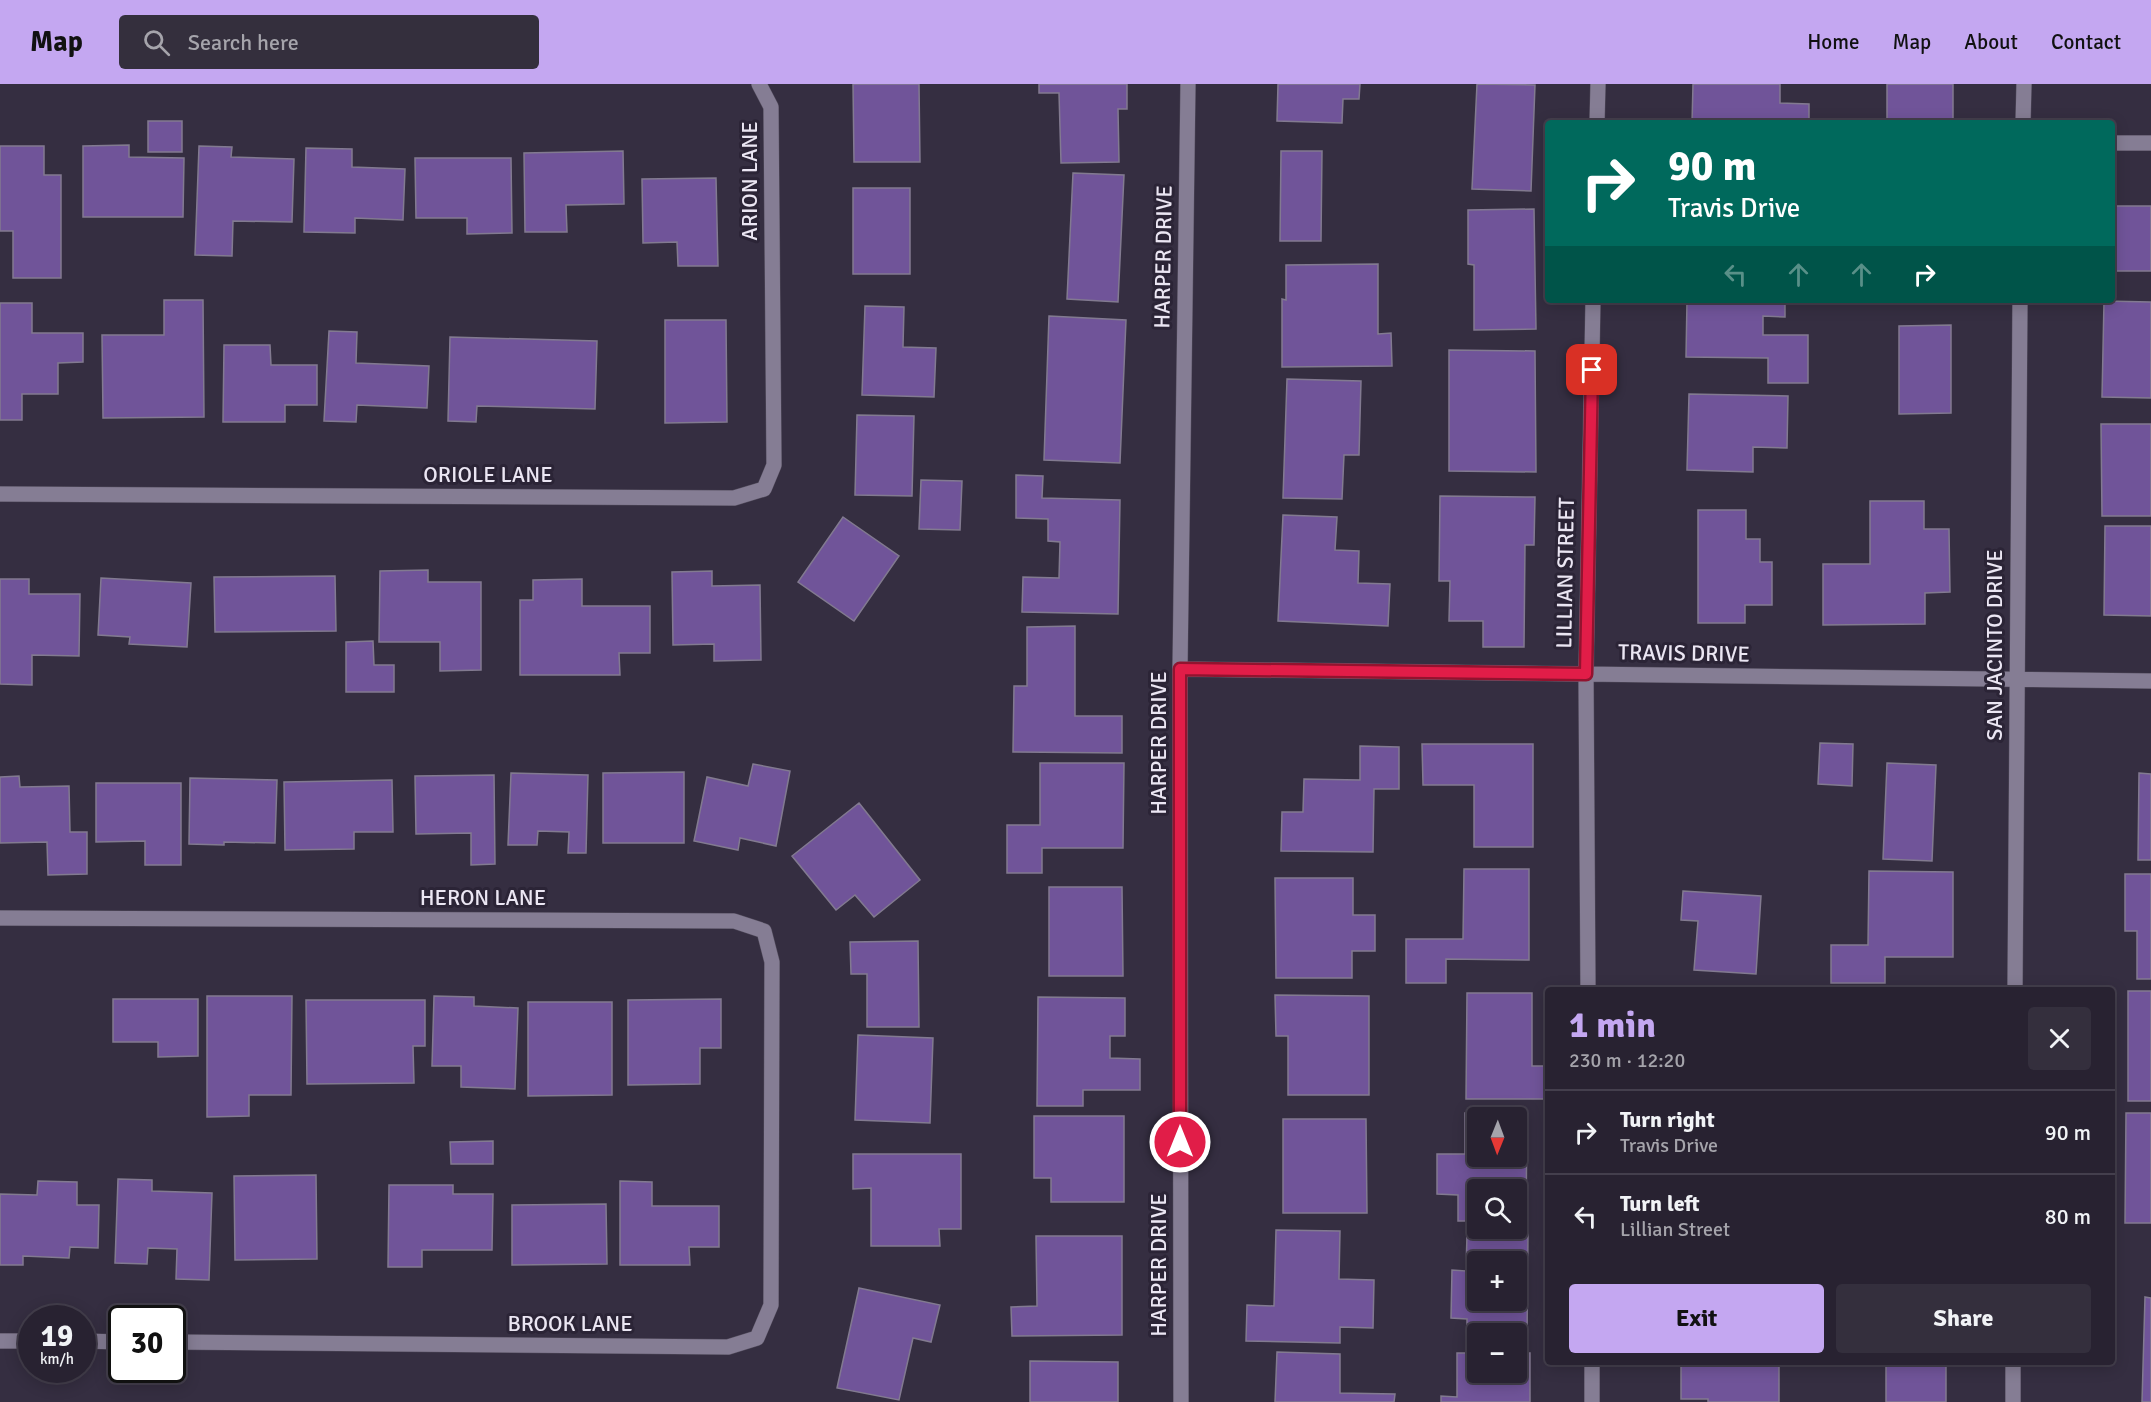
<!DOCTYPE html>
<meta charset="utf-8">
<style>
body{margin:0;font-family:Signika,sans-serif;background:#342f3d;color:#f1f3f6;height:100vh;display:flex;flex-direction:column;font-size:22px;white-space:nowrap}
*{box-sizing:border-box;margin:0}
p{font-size:20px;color:#a5a4ab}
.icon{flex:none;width:33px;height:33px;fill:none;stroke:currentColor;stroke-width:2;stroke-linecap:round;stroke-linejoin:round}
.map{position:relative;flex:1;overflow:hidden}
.sheet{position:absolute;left:1545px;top:903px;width:570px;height:378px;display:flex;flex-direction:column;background:#282231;border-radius:6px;box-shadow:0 3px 15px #0003,0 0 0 2px #443f4d}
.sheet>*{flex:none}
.hud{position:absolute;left:1545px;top:36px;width:570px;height:183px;border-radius:6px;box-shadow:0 3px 15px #0003,0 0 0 2px #443f4d;background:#00695c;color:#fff;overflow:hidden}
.needle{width:39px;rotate:181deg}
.controls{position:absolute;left:1467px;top:1023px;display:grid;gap:12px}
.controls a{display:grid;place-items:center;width:60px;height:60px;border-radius:6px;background:#282231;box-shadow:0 3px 15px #0003,0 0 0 2px #443f4d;font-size:30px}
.speed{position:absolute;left:18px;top:1221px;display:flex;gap:12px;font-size:30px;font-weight:700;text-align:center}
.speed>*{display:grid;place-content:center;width:78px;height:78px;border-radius:50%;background:#282231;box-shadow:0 3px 15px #0003,0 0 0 2px #443f4d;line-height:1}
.speed small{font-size:15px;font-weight:400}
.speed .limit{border:3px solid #111;border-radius:9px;background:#fff;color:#111}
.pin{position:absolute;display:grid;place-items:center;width:51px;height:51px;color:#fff;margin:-26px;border-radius:12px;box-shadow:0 3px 9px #0006}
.me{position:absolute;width:66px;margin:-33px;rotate:0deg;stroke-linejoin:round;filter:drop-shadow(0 0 4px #0008)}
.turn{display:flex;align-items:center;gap:21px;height:126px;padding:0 24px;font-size:27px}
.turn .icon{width:78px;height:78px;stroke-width:2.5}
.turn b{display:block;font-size:42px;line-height:51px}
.lanes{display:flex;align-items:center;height:57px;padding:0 24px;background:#0003;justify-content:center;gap:30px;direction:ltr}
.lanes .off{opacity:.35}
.round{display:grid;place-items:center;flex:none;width:63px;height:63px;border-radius:6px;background:#342f3d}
.summary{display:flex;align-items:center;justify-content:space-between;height:102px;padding:0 24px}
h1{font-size:36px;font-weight:700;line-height:45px;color:#c4a7f1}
.action{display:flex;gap:12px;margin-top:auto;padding:12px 24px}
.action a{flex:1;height:69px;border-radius:6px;background:#c4a7f1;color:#111;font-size:24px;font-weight:700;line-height:69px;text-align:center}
.action a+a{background:#342f3d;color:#f1f3f6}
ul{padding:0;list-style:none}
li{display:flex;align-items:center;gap:18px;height:84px;padding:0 24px;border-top:2px solid #443f4d}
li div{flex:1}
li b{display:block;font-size:22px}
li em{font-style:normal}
header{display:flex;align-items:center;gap:36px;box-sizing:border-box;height:84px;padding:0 30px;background:#c4a7f1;color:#111}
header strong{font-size:28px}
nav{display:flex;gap:33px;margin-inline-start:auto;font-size:21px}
.search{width:420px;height:54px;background:#342f3d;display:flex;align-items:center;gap:15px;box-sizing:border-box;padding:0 21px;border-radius:6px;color:#a5a4ab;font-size:22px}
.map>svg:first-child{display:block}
.building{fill:#705499;stroke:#827a90;stroke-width:1.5;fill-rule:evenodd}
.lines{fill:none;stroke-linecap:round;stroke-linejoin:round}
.minor-casing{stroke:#524c5c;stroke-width:16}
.minor{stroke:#857d94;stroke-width:15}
.route-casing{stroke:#92132f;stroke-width:15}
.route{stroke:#e11d48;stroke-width:10}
.labels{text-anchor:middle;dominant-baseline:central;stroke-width:6;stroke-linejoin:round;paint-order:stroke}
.street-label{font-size:22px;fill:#ebe6f3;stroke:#2b2436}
</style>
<header>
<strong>Map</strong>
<div class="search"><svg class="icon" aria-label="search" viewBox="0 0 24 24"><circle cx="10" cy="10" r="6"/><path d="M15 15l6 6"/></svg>Search here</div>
<nav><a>Home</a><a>Map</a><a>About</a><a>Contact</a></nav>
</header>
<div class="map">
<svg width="2151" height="1318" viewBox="0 0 2151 1318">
<rect width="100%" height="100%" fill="#352e41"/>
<path class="building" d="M853 0H919L920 78H854Z
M1039 0H1127V25H1118L1119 78 1061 79 1059 9H1039Z
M1278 0H1360L1359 15H1343L1342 39 1277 37Z
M1477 0 1535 1 1531 107 1472 105Z
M1693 0H1780V19L1809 20V39H1692Z
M1887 0H1953V39H1887Z
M148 37H182V68H148Z
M129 61V73L184 74 183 133H83V62Z
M0 62H44V91H61V194H13V147H0Z
M199 62 232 63 231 73 294 75 292 138 233 137 232 172 195 171Z
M306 64 352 65V83L405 85 403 136 355 134V149L304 148Z
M623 67 624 120 566 121 567 148H525L524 69Z
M1281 67H1322L1321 157H1280Z
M415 74H511L512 149 467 150V134H416Z
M1073 89 1124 91 1118 218 1067 215Z
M716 94 718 182H678L677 158 643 159 642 95Z
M853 104H910V190H853Z
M2112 122H2151V187H2112Z
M1534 125 1536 245 1474 246V181L1468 180V126Z
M1378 180V250L1391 249 1392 282 1282 283V215L1286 216V181Z
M164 216H203L204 333 103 334 102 251H164Z
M1687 216H1785V233L1763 232V251H1808V299H1768V274L1686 273Z
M2104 217 2151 218V314L2102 313Z
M0 219H32V249H83V278L58 279V310H22V336H0Z
M865 222 904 223 903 263 936 264 934 313 862 311Z
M1049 232 1126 236 1120 379 1044 376Z
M665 236H726L727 338 665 339Z
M1951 241V329L1899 330V242Z
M329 247 357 248 356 279 429 282 427 324 357 321 356 338 324 337Z
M450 253 597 257 595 325 477 322 476 338 448 337Z
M224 261H270L271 281H317V321H285V338H223Z
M1449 266 1535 267 1536 388 1449 387Z
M1287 295 1361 297 1359 371H1344L1342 415 1283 414Z
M1689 310 1788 312 1787 364 1753 363V388L1687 386Z
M857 331 914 332 912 412 855 411Z
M2101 340H2151V432H2102Z
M1016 391 1043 392 1042 414 1120 416 1118 530 1022 528 1023 493 1059 494 1060 458 1048 457V435L1016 434Z
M921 396 962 397 960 446 919 445Z
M1440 412 1535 413 1534 461H1525L1524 563H1483V537H1449L1450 497H1439Z
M1870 417H1924V445H1949L1950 508 1925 509V540L1823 541V480H1870Z
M1698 426H1746V455H1760V478H1772V521H1745V539H1698Z
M1283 431 1337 433 1335 466 1359 467 1358 499 1390 500 1388 542 1278 537Z
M843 433 899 472 854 537 798 498Z
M2105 442H2151V532L2104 531Z
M428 486V498H481V586L440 587V558H379L380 487Z
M712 487V502L760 501 761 576 714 577V560L673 561 672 488Z
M335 492 336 547 215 548 214 493Z
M101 494 191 499 187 563 129 560 130 553 98 551Z
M0 495H29V510H80L79 572 32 571V601L0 600Z
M582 495V522H650V569H619L620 591H520V516H533V496Z
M1075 542V632H1122V669L1013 668 1014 602H1027V543Z
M373 557 374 581H394V608H346V558Z
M1820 659 1853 660 1852 702 1818 700Z
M1422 660H1533V763H1474V701H1423Z
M1360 662 1399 663V705H1374L1373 768 1281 767 1282 728H1303L1304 695 1360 696Z
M1040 679H1124L1123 764H1042V789H1007V741H1040Z
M1887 679 1936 681 1932 777 1883 775Z
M753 680 790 687 776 762 740 754 738 766 694 757 707 693 748 702Z
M684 688V759H603V689Z
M511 689 588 691 586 769H568L569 748 538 747 537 761H508Z
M2139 689 2151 690V776H2138Z
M494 691 495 780 471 781V749L416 750 415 692Z
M19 692 20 703 69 702 70 748H87V790L48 791 47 758 0 759V693Z
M190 694 277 696 275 759 224 758V761L189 760Z
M392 696 393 748H354V765L285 766 284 698Z
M96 699H181V781H145V757L96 758Z
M859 719 920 796 874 833 855 811 836 826 792 772Z
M1464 785H1529V876L1446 875V899H1406V855H1463Z
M1869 787 1953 788V873H1885V899H1831V861H1868Z
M2125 790H2151V895H2137V847H2125Z
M1275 794H1353V831H1375V867H1352V894H1276Z
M1049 803H1122L1123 892H1049Z
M1683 807 1761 812 1756 890 1694 886 1698 837 1681 836Z
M918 857 919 943H867V890H851L850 858Z
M2128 907H2151V1017H2128Z
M1467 909H1532V982H1548V1015H1466Z
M1275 911 1369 912V1011H1288V952H1276Z
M207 912H292L291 1011H249V1032L207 1033Z
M434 912 474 913V922L518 924 515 1005 461 1003V982H432Z
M1038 913 1125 914V952H1110V974L1140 975V1006H1083V1022H1037Z
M113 915H198V972L158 973V958H113Z
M721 915V964H700V1000L628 1001V916Z
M306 916H425V962H413L414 999 307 1000Z
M528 918H612V1011L528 1012Z
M858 951 933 954 930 1039 855 1036Z
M1465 1029 1527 1030 1526 1137H1516V1106H1478V1137H1458V1111L1437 1110V1070H1465ZM1478 1034H1516V1072H1478Z
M2126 1029H2151V1139H2125Z
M1034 1032H1124V1118H1051V1094H1034Z
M1283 1035H1366L1367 1129H1283Z
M493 1057V1080H451L450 1058Z
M853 1070H961V1145H939L940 1162H871V1104L853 1105Z
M316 1091 317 1175 235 1176 234 1092Z
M118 1095 152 1096V1107L212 1109 209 1196 176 1195 177 1165 148 1164 147 1180 115 1179Z
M38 1097 77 1098V1121H99L98 1164 70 1163 69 1174 23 1172V1181H0V1110L37 1111Z
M620 1097 652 1098V1122H719V1163H689L690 1181H620Z
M389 1101H453V1110H493L492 1166H422V1183H388Z
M606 1120 607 1180 512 1181V1121Z
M1276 1146 1340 1147 1339 1195 1374 1196 1373 1244 1340 1243V1259L1246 1257 1247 1221 1274 1222Z
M1467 1150H1528L1527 1258H1516V1250H1478V1258L1467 1257V1235L1451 1234 1452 1186 1466 1187ZM1478 1178H1516V1216H1478Z
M1036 1152H1122V1251L1012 1252 1011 1223 1037 1222Z
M859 1204 940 1221 931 1258 913 1254 899 1316 837 1304Z
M2145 1213 2151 1214V1318H2142Z
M1277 1268 1340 1270V1309L1395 1310 1394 1318H1275Z
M1457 1269H1478V1288H1516V1269H1530V1318H1441V1312L1457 1313Z
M1030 1277 1118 1278V1318H1030Z
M1681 1278H1779V1318H1708V1315H1681Z
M1886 1278H1946V1318H1886Z"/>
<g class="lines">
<g class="minor-casing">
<path id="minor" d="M1597 39 1598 0
M2023 39 2024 0
M2112 59H2151
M0 410 734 414 764 405 774 381 771 23 759 0
M1180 585 2151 597
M0 834 734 837 764 847 772 878 771 1221 757 1254 728 1263 172 1258
M1588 906 1586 590 1593 216
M2015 906 2020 216
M0 1257H32
M82 1257 122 1258
M1592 1278V1318
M1181 1318 1180 585 1188 0
M2013 1318V1278"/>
</g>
<use href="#minor" class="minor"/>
</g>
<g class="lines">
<g class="route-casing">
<path id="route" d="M1180 1058V585L1586 590 1592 286"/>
</g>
<use href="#route" class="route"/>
</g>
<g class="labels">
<g class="street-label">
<text transform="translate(749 97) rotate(-90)">ARION LANE</text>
<text transform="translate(1163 173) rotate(-89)">HARPER DRIVE</text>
<text x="488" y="390">ORIOLE LANE</text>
<text transform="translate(1565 489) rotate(-89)">LILLIAN STREET</text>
<text transform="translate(1994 561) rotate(-90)">SAN JACINTO DRIVE</text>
<text transform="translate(1684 569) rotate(1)">TRAVIS DRIVE</text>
<text transform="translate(1158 659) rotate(-90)">HARPER DRIVE</text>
<text x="483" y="813">HERON LANE</text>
<text transform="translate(1158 1181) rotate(-90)">HARPER DRIVE</text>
<text x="570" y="1239">BROOK LANE</text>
</g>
</g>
</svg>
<div class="controls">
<a><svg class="needle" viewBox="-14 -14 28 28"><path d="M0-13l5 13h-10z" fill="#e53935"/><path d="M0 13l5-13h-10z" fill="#a5a4ab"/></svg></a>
<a><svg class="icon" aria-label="search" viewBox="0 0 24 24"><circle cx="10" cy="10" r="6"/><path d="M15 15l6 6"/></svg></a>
<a>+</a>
<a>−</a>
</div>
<div class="speed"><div>19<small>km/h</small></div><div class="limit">30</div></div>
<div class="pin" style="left:1592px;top:286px;background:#d93025"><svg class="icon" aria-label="arrive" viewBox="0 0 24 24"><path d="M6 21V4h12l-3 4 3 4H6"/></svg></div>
<svg class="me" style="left:1180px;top:1058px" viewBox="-20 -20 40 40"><circle r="17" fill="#e11d48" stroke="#fff" stroke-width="3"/><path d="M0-11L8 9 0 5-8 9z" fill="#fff"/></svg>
<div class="hud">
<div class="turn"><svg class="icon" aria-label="right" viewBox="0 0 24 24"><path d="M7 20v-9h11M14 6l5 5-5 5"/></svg><div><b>90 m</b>Travis Drive</div></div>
<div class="lanes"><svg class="icon off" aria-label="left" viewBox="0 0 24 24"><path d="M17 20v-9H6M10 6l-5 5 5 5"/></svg><svg class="icon off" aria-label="ahead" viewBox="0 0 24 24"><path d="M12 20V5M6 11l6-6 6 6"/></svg><svg class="icon off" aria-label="ahead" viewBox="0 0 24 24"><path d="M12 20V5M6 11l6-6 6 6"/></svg><svg class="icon" aria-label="right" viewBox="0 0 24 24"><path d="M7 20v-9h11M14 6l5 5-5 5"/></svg></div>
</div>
<section class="sheet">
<div class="summary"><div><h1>1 min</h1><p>230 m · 12:20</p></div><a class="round"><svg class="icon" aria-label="close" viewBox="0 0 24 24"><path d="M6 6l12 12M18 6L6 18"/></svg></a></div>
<ul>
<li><svg class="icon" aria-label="right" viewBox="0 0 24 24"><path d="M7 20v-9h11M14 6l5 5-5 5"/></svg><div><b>Turn right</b><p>Travis Drive</p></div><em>90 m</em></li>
<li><svg class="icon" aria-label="left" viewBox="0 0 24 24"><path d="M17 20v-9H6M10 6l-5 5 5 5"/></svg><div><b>Turn left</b><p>Lillian Street</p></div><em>80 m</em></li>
</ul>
<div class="action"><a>Exit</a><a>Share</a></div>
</section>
</div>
